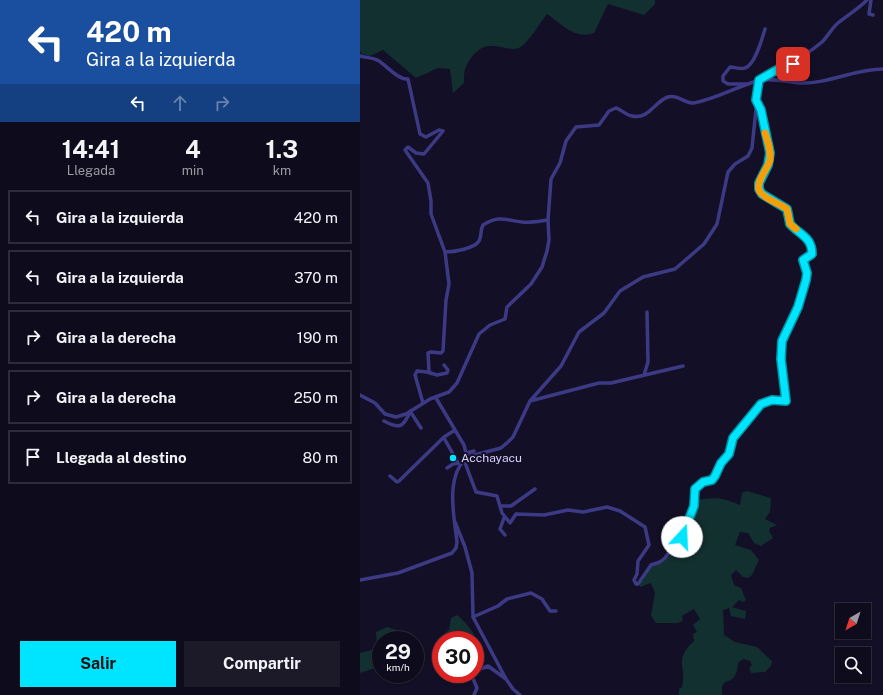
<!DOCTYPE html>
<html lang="es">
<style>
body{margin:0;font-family:"Public Sans",sans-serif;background:#1c1929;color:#f1f3f6;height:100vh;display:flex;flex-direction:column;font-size:15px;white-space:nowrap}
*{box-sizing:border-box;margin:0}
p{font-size:13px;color:#9b9ba3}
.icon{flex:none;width:22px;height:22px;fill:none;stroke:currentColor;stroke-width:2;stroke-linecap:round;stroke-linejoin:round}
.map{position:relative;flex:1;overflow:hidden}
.drawer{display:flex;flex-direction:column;background:#0e0b1c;width:360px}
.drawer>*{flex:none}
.guide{background:#1a4fa0;color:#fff;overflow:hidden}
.needle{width:26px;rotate:219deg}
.controls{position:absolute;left:475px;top:603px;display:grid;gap:8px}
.controls a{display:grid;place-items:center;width:36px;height:36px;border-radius:0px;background:#0e0b1c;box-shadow:0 1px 3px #0004,0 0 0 1px #2e2b3b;font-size:20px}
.speed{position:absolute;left:12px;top:631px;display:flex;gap:8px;font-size:20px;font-weight:700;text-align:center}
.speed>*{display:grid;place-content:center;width:52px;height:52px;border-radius:50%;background:#0e0b1c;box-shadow:0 1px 3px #0004,0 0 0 1px #2e2b3b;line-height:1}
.speed small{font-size:10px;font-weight:400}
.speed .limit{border:6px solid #d22;background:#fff;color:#111}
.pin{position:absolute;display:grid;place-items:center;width:34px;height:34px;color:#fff;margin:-17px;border-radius:8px;box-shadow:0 2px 6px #0006}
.me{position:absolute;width:44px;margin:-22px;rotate:20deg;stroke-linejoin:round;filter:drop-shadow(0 0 3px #0008)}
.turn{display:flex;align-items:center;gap:14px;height:84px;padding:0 20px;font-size:18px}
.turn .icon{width:52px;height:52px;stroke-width:2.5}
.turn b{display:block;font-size:28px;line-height:34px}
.lanes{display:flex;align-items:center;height:38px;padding:0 20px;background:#0003;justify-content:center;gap:20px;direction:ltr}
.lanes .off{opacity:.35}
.eta{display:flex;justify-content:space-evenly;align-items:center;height:68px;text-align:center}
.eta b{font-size:24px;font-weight:700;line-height:28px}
.primary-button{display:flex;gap:8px;margin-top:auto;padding:8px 20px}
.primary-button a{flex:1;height:46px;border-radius:0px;background:#00e5ff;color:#111;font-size:16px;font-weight:700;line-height:46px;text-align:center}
.primary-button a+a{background:#1c1929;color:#f1f3f6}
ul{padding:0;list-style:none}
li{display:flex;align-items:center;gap:12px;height:54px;margin:0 8px 6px;padding:0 12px;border:2px solid #2e2b3b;border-radius:0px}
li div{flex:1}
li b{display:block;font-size:15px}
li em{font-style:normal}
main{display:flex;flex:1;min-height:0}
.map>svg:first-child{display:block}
.green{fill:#12302f}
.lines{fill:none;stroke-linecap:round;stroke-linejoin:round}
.minor{stroke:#3d3a85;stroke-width:3.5}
.route-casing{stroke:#0095a6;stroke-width:10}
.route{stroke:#00e5ff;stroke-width:7}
.slow{stroke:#f59e0b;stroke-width:7}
.poi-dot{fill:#00e5ff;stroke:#130f26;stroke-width:1.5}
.labels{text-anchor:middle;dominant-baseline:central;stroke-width:4;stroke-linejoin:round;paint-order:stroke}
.poi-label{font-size:12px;fill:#d9d4ff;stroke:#130f26;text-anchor:start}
</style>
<main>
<section class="drawer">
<div class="guide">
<div class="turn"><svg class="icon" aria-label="left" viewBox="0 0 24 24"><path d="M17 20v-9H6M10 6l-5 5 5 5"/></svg><div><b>420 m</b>Gira a la izquierda</div></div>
<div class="lanes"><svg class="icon" aria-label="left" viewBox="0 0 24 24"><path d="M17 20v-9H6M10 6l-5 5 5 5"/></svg><svg class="icon off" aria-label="ahead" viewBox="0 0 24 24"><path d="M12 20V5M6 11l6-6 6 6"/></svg><svg class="icon off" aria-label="right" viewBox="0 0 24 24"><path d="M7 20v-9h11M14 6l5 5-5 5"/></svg></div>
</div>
<div class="eta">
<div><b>14:41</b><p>Llegada</p></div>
<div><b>4</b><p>min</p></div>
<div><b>1.3</b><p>km</p></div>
</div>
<ul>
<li><svg class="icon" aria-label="left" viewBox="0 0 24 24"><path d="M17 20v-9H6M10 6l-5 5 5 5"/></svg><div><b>Gira a la izquierda</b></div><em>420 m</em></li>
<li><svg class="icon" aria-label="left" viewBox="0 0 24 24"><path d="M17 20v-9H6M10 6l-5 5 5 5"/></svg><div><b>Gira a la izquierda</b></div><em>370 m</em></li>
<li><svg class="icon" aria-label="right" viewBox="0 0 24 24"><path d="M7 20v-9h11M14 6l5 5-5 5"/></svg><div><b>Gira a la derecha</b></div><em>190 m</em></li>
<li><svg class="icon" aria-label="right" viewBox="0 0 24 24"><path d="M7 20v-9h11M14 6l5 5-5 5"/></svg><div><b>Gira a la derecha</b></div><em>250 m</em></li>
<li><svg class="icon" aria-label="arrive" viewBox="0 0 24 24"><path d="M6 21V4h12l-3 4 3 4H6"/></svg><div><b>Llegada al destino</b></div><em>80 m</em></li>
</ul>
<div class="primary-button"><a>Salir</a><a>Compartir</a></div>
</section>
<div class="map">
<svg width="523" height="695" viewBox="0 0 523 695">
<rect width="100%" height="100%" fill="#130f26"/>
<path class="green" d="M0 0H295V4L284 15 248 4 234 33C215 40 202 24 187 14 180 23 170 40 162 46 148 57 130 32 111 58 104 68 104 71 104 83L93 93 90 69 78 68 56 78 23 50 10 56 2 54 0 51Z
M387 491 411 498 410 512 405 519 417 525 410 528 409 531 413 538 401 546 394 543 388 533 380 532 375 545 391 550 399 560 392 575 388 578 383 577 376 570 371 575 374 585 381 588 386 600 384 602 379 600 372 607 386 611 385 619 371 616 369 608 363 610 364 635 375 642 397 647 412 661 411 666 405 672 391 673 389 668 392 665 390 661 383 659 378 663C377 672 376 680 365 682L362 686V695H319V689L322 687C327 667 313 660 334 641L333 634 337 632 333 625 340 619 334 609 322 616 323 621 318 623H296L291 616 295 593 291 583 280 587 279 584 284 579 291 566 303 562 318 542 325 538 336 500C355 497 362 497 380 505L382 493Z
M97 615C110 625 124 645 118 661L115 662V640H81V669L78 662 80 652 77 639 89 630 91 618Z
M27 627 49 634 53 640H21V666L0 673V653L15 649 17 645 16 632Z"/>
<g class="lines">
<path class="minor" d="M511 0 509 14 513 15
M0 56C7 58 12 57 19 61 28 67 37 79 48 79L60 134 66 137 79 130 83 131 64 154 56 153 48 147 45 150 68 183 71 201V214L85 252 89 284 86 300 83 351 81 353 71 352 68 353 69 371 67 372 57 371 55 375 63 403
M388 84H368L363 81V76L370 67C375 67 381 70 385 68 395 65 402 39 405 29
M85 252C93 252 114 249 119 241 122 236 120 230 123 225 139 215 145 220 162 222 170 223 180 221 188 220
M67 372 77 375 87 373 88 370 84 365
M284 375 288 362 287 312
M0 395 15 403 25 414 36 417 46 414 70 399 89 392 97 383 119 334 130 325 145 319 147 307 171 284 182 267 187 251 189 240 188 220 191 179 200 163 206 141 216 127 239 125 249 111 256 108C262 110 266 115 272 116 289 120 295 101 308 97 318 94 325 104 334 103 356 99 376 87 397 81 410 77 427 82 440 83 469 84 494 69 523 69
M76 398 104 445 107 457
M170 401 239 383H251L323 366
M50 411 61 428
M24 421C39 429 43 428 50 412
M84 438 98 463
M107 453 114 451
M104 460 116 492 137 496 142 513 150 523 156 514 184 515 208 510 223 512 247 507 260 511 285 527 289 545 278 561 277 574 274 580 276 584H278L291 565 300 562 305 558 316 542 323 537 334 506 335 489 343 483 352 481 355 476 361 463 369 454 373 438 401 404 412 400 426 401C427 395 424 389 424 383 422 371 420 353 422 341 428 311 454 295 443 260L452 254C452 237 440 235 430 224L427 209C419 204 402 198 399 189 396 181 408 169 409 160 411 150 401 110 396 100
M87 468 93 464 98 463
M30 476 37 482 39 481 84 437 95 430
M140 506H151L175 489
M144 518 140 529 145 535
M95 522 105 547 112 573 113 617 146 679 153 689 160 695
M0 580 38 573 92 553 96 548 97 542C94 516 85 477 107 457L141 448 148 442 153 437 170 401 201 366 219 332 244 313 260 291 283 277 315 269 344 244 357 224 368 172 375 164 388 156 392 148 399 80C421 69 443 58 462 42 468 36 472 28 478 23 488 15 498 9 507 0
M113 617 138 606 147 599 171 593 182 599 190 611H196
M115 671 128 666 146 679
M113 674 112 676 117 688 114 695"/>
</g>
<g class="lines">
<g class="route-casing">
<path id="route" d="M322 537 334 506 335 489 343 482 352 480 355 476 361 463 369 454 373 438 401 404 412 400 426 401 421 359 422 341 438 307 446 280 447 273 443 260 452 254C452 237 440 235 430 224L427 209 402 194 399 189V183L408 165 410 153 401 110 396 100 399 80 420 68 433 64"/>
</g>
<use href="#route" class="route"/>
<path class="slow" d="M405 133C408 142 411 150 410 160 408 169 394 183 400 192 406 200 419 203 427 209L430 224 436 229"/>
</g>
<circle class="poi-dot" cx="93" cy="458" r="4"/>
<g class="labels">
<g class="poi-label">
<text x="101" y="458">Acchayacu</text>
</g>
</g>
</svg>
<div class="controls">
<a><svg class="needle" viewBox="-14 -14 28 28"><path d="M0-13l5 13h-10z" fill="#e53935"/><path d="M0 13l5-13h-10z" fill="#9b9ba3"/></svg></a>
<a><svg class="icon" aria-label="search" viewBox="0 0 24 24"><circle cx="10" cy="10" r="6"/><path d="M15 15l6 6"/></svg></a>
</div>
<div class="speed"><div>29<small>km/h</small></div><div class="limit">30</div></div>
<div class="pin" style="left:433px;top:64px;background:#d93025"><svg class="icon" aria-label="arrive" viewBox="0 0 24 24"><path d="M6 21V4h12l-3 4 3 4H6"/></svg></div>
<svg class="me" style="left:322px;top:537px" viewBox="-20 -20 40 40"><circle r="19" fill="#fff"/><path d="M0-13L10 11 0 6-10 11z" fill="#00e5ff"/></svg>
</div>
</main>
